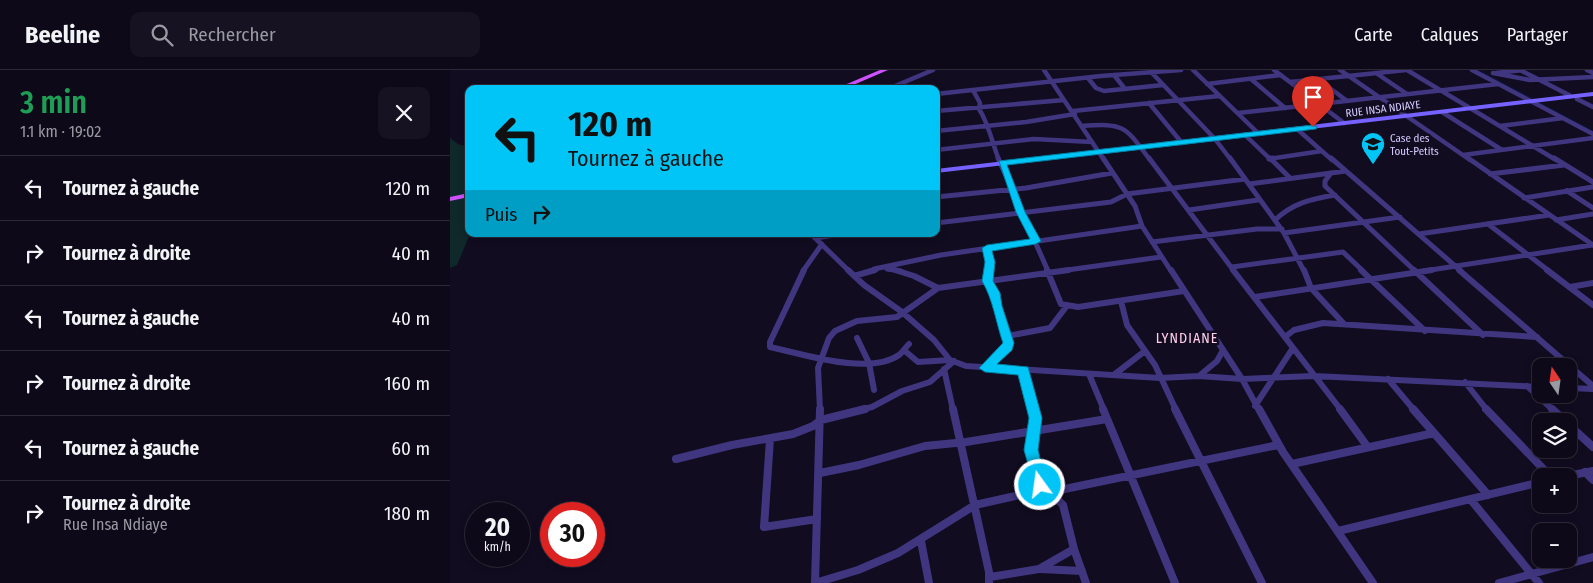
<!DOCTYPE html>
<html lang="fr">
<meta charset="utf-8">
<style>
body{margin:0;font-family:"Fira Sans Condensed",sans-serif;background:#161221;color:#f1f3f6;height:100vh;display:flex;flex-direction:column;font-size:19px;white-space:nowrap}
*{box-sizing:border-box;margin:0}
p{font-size:16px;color:#9a9aa2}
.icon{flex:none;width:28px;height:28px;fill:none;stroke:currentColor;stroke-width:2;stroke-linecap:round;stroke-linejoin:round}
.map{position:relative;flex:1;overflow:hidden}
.side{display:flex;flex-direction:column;background:#0d0918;width:450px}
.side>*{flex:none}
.guide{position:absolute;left:15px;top:15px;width:475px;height:152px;border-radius:10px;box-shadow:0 2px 8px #0003,0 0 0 1px #2d2a37;background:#00c5f6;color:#111;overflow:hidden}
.needle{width:32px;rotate:347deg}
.fabs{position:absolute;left:1082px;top:288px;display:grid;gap:10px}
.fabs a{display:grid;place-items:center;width:45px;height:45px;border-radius:10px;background:#0d0918;box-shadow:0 2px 8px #0003,0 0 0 1px #2d2a37;font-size:25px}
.speed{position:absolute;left:15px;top:432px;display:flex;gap:10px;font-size:25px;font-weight:700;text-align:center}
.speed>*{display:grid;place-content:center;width:65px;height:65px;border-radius:50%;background:#0d0918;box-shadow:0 2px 8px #0003,0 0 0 1px #2d2a37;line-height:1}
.speed small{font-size:12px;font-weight:400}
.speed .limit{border:8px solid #d22;background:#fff;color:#111}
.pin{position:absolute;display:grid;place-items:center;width:42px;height:42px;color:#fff;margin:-51px -21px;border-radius:50% 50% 50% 0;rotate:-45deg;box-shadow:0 0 5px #0007}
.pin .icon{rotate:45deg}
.me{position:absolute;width:55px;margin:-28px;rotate:346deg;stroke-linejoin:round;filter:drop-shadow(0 0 4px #0008)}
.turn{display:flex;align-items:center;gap:18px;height:105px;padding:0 20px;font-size:22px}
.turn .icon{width:65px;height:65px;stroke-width:2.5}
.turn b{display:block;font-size:35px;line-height:42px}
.then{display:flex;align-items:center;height:48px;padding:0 20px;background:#0003;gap:10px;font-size:19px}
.round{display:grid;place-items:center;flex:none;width:52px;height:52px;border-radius:10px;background:#161221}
.overview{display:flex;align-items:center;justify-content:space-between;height:85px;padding:0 20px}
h1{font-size:30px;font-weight:600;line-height:38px;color:#1e9e55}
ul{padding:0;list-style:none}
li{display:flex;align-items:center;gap:15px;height:65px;padding:0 20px;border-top:1px solid #2d2a37}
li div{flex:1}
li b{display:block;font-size:19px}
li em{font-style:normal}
header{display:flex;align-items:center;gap:30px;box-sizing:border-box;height:70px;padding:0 25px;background:#0d0918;border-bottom:1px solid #2d2a37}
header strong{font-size:24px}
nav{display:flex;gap:28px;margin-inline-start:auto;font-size:18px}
.search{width:350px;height:45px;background:#161221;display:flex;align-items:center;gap:12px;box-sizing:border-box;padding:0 18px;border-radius:10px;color:#9a9aa2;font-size:19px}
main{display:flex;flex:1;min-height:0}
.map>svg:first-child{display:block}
.green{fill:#0f282a}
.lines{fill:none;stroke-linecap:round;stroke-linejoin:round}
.stream{stroke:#08163d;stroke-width:1}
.street-far3{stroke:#403680;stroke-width:4.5}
.street-far2{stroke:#403680;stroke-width:5}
.street-far1{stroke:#403680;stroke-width:6}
.street{stroke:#403680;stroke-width:8}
.secondary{fill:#7562ff;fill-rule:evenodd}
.primary{fill:#cf52ff;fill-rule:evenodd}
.route{fill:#00c5f6;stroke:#0080a0}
.labels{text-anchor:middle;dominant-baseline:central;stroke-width:5;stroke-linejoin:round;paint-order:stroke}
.far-street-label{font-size:11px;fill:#d6cbff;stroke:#110c20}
.far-poi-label{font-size:11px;fill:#d6cbff;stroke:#110c20;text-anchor:start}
.neighbourhood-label{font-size:14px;letter-spacing:1px;fill:#ffcde8;stroke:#110c20}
</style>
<header>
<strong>Beeline</strong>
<div class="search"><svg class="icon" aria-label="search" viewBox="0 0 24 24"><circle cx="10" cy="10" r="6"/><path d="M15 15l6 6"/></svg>Rechercher</div>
<nav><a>Carte</a><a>Calques</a><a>Partager</a></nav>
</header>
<main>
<section class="side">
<div class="overview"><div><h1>3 min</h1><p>1.1 km · 19:02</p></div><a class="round"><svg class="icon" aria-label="close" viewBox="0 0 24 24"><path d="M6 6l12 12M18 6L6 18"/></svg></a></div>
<ul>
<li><svg class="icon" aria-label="left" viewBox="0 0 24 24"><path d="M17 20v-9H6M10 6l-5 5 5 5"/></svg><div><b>Tournez à gauche</b></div><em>120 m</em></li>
<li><svg class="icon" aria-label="right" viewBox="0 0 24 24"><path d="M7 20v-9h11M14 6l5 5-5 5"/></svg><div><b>Tournez à droite</b></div><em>40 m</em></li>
<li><svg class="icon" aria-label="left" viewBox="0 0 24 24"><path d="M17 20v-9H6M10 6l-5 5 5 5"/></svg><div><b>Tournez à gauche</b></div><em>40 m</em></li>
<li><svg class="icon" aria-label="right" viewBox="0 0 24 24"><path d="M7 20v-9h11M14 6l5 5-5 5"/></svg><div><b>Tournez à droite</b></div><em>160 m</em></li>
<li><svg class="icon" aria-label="left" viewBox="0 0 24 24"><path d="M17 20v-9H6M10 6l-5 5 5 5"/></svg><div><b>Tournez à gauche</b></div><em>60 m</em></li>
<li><svg class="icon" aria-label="right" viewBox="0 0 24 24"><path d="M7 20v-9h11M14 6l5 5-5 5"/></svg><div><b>Tournez à droite</b><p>Rue Insa Ndiaye</p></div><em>180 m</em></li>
</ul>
</section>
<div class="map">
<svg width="1143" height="513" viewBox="0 0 1143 513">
<rect width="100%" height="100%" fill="#110c20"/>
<path class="green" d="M0 68 8 74 19 77 20 164 7 195 0 198Z"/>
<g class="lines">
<path class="stream" d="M1028 0 1084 29
M1088 32 1143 61"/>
<path class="street-far3" d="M594 0 654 90
M743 0 809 64
M824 0 894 53
M890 0 1020 90
M957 0 1106 90
M1022 0 1143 64
M1070 0 1119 25
M1137 0 1143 3
M702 3 765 69 781 90
M926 3 957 24
M1043 3 1080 10 1143 7
M1046 3 1073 0
M664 5 675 19
M638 8 646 18 654 21 713 15
M801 9 835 38
M868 9 897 31
M840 12 956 0
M757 14 831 5
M397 16 410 19
M438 19 483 0
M523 20 530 33 529 39C539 54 542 73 549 90
M486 24 651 6 731 0
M1127 29 1143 37
M699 33 732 73
M486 41 614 30
M623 41 769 26
M992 42 1052 80
M788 43 1048 14
M632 56C675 53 675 56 700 90
M1050 56 1113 48
M847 59 882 90
M486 61 576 52 625 44
M795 65 821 90
M486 80 584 69 642 72
M1013 85 1143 68
M819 89 872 81"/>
<path class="street-far2" d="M548 88 598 201
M653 88 685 136 692 156 721 201
M699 88 784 201
M780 88 834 163 854 201
M820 88 839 107
M881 88 1011 201
M1018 88 1143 175
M1104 88 1143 112
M819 89 823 88
M881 103 875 111V116L965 201
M1040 104 1114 95
M799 114 896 101
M1117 121 1143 138
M486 127 576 118 662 103
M1074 128 1143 117
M739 140 808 130
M825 150C843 133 861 129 885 125
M1106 150 1143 144
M486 153 661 132 677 124 795 109
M1038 154 1099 201
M834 163 950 147
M361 164 399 201
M969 164 1099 145
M366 168 391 164
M702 172 807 159H832
M537 178 539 201
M782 197 893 182 913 201
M424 199 491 185 692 156
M437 199 451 201
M353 201 372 174
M420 201 427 199
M610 201 711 187
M974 201 1142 175"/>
<path class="street-far1" d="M354 200 320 272V277C353 284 419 306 449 285 452 283 456 277 459 274
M398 200 414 215 452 242 484 270 500 290 516 296 710 308 749 306 792 309 864 306 1091 317
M445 200 464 206 488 218
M597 200 611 234 628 237 734 221
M721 200 792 309 809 340
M783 200 891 340
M854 200 861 218 894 254
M911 200 975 261
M964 200 1033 265
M1009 200 1143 316
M1097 200 1143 235
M404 206 425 200
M1120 217 1143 213
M805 227 982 200
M671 231 677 255 705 295 726 340
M557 266 600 258 616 237
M835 267 844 260 873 253 1087 267
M407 268 419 293 424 320
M455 281 468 292 500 290
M535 297 558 277 546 236 545 223 538 211 539 200
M494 299 503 340
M574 300 583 340
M639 304 654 340
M665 304 695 281
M749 306 767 291 772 282
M938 309 964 340
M1015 312 1037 340
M1077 316 1103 340
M1119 318 1143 319
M805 336 843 278
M370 340 368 298 379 268 385 261 407 251 447 247 488 218 619 200
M410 340 422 337 452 321 480 312 504 291"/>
<path class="street" d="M503 339 539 502V513
M583 339 585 348 581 380 592 420
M653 339 725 513
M725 339 812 513
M809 339 833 382 923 513
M890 339 917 376
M1036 339 1100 406
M1102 339 1115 351
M1119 355 1143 377
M984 363 1038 425
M320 369 314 457 367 449
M226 389 282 375 343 364 363 356 371 350 415 339
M842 394 984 363 963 339
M1135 402 1143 410
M370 403 409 395 475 376 516 372 657 349
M1118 406 1143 401
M600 422 613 435 624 479 636 513
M1021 430 1089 513
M888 461 1091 412
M471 471 479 513
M590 499 632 501
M540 507 589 499 624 479
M365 513 370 339
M365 513 408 500 448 483 525 435 592 420 600 422 828 375
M1049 513 1143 487"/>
<path class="secondary" d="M1143 22V26L486 103V99Z"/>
<path class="primary" d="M430 0H438L394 19H385Z
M19 123V127L0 131V127Z"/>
</g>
<path class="route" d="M863 55 867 57 866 59 557 95 575 142 591 171 586 174 542 181 545 192 543 211 550 223 552 236 564 273 562 280 547 294 578 297 592 348 588 380 597 415 595 419 590 421 585 419 574 380 579 348 568 305 535 302 529 298 553 273C546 253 543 229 532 211L535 192 532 178 537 175 580 169 566 142 549 91Z"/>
<defs>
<g id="school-pin" transform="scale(1.25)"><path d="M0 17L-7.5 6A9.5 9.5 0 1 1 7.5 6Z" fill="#00c5f6" stroke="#110c20"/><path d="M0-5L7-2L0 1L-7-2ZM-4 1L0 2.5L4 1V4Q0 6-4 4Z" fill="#111"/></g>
</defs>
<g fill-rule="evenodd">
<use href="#school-pin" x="923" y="74"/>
</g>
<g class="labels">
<g class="far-street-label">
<text transform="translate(933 39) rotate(-7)">RUE INSA NDIAYE</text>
</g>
<g class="far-poi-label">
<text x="940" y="68">Case des<tspan x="940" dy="13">Tout-Petits</tspan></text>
</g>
<g class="neighbourhood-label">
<text x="737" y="268">LYNDIANE</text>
</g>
</g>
</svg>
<div class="fabs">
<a><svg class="needle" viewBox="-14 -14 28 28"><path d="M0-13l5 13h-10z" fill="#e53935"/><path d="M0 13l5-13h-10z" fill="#9a9aa2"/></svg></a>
<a><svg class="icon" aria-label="layers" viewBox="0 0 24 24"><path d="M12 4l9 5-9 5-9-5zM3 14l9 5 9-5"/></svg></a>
<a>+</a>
<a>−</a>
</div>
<div class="speed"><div>20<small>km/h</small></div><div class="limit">30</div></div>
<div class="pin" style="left:863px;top:57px;background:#d93025"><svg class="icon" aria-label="arrive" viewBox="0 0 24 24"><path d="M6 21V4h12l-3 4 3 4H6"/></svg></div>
<svg class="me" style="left:590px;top:415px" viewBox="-20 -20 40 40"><circle r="17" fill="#00c5f6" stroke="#fff" stroke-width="3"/><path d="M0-11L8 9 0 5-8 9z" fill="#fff"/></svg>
<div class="guide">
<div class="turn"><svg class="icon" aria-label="left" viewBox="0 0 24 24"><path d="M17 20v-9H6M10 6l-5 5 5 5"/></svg><div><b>120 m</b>Tournez à gauche</div></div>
<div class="then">Puis<svg class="icon" aria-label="right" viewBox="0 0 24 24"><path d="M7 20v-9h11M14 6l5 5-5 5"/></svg></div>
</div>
</div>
</main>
